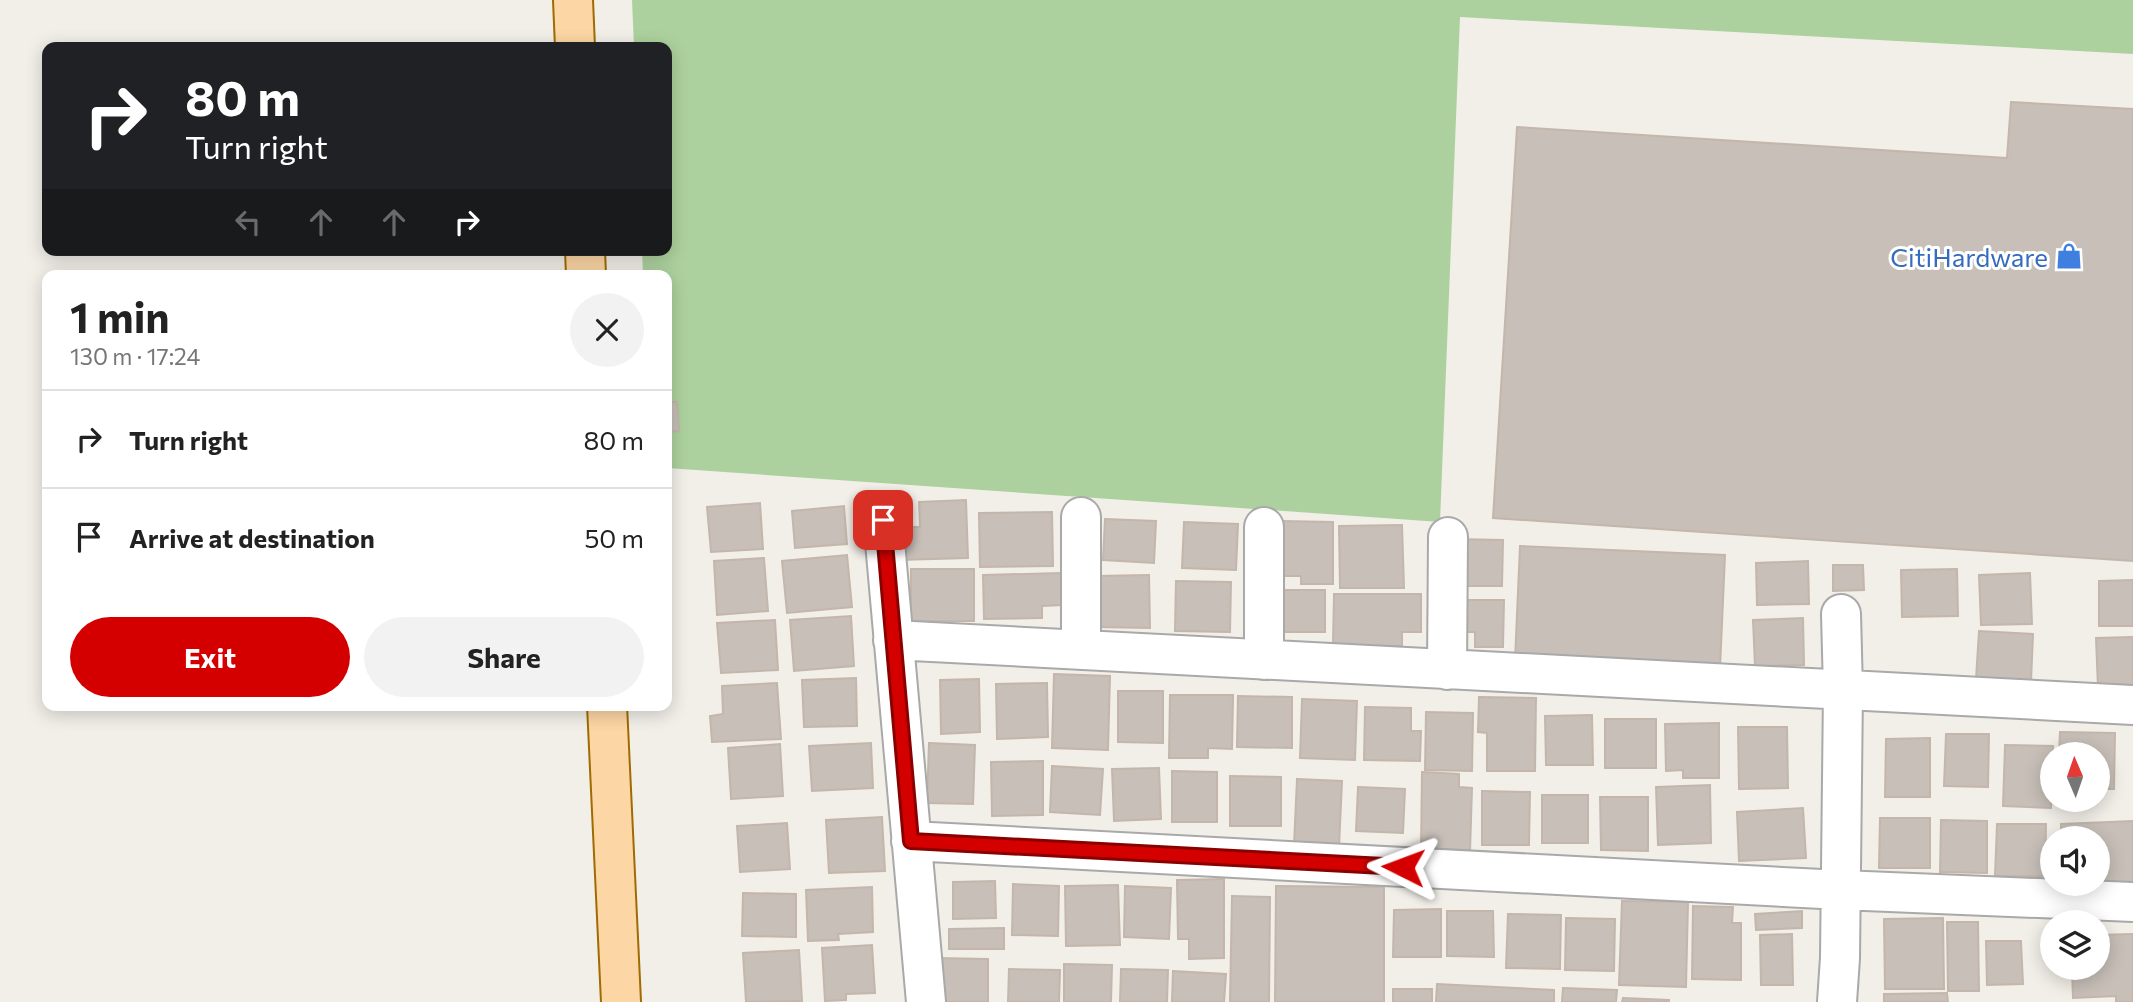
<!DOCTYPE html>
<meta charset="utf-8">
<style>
body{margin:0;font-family:Commissioner,sans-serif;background:#f2f2f2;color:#222;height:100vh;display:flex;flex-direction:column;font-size:26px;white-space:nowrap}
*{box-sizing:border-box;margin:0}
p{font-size:23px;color:#767676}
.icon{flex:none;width:38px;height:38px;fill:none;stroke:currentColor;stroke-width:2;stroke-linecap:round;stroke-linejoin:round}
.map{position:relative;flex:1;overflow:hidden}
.side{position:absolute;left:42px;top:270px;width:630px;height:441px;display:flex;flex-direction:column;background:#fff;border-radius:14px;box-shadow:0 4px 18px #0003}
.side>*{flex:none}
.guide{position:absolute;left:42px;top:42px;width:630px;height:214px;border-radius:14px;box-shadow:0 4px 18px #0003;background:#202124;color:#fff;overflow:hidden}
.needle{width:46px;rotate:358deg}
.buttons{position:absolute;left:2040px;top:742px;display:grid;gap:14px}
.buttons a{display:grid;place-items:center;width:70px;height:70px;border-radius:50%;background:#fff;box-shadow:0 4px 18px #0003;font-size:35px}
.pin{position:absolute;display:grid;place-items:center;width:60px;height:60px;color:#fff;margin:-30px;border-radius:14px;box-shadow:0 4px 10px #0006}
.me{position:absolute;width:77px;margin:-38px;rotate:273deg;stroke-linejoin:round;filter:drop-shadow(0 0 5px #0008)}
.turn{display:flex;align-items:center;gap:24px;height:147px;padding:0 28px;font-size:32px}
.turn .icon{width:91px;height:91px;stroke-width:2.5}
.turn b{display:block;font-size:49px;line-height:60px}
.lanes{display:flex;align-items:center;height:66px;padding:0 28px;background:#0003;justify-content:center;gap:35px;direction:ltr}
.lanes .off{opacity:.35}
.round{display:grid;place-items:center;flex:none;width:74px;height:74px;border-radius:37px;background:#f2f2f2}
.summary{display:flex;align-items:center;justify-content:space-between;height:119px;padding:0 28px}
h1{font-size:42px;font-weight:700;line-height:52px}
.button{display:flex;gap:14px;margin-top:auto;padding:14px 28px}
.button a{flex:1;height:80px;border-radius:42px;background:#d40000;color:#fff;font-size:28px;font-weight:700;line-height:80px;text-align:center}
.button a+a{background:#f2f2f2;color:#222}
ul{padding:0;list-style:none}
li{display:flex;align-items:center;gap:21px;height:98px;padding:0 28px;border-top:2px solid #e0e0e0}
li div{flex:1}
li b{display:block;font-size:26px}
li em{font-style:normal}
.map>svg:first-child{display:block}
.forest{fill:#add19e}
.building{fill:#c7bfb8;stroke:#c4b6ab;stroke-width:2}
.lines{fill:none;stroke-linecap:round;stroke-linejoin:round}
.minor-casing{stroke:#a9a9a9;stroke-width:42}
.major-casing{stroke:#a06b00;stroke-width:42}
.minor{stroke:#fff;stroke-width:38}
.major{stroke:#fcd6a4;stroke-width:38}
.route-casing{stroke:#8a0000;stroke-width:18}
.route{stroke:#d40000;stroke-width:12}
.labels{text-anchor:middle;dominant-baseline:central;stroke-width:6;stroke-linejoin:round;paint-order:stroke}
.shop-label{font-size:26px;fill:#366cbe;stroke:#fff;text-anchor:end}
</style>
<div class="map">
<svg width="2133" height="1002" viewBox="0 0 2133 1002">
<rect width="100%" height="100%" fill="#f2efe9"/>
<path class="forest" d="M632 0H2133V54L1460 17 1440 522 667 468V275H643L642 250H667V47H634Z"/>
<path class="building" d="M2011 102 2133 109V561L1493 518 1517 127 2007 158Z
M667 402H677L679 431 667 432Z
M966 500 968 558 899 560V527H920L919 502Z
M760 503 763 549 711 552 707 507Z
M844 506 847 544 795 548 792 511Z
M1052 512 1053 566 980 567 979 513Z
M1105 519 1156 521 1154 563 1103 560Z
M1281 521 1333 522V584H1301V576H1281Z
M1184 522 1238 524 1236 570 1182 568Z
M1402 525 1404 588H1340L1339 526Z
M1455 539 1503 540 1502 586H1455Z
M1520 546 1725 555 1720 669 1515 660Z
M847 555 852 607 787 613 782 561Z
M764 558 768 611 717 615 714 561Z
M1808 561 1809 604 1757 605 1756 563Z
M1833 565H1863L1864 590 1833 591Z
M911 569H974V621H911Z
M1957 569 1958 616 1902 617 1901 570Z
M1061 573 1062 605 1042 606V618L984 619 983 575Z
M2030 573 2032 624 1981 625 1979 575Z
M1149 575 1150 628 1095 627 1096 576Z
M2133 580V626H2099V581Z
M1176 581 1231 582 1230 632 1175 631Z
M1278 590H1325V632H1279Z
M1334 594H1421V632H1402V646L1333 645Z
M1454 600H1504L1503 647H1475V632H1454Z
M851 616 854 666 794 671 790 620Z
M1803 618 1804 665 1755 666 1753 620Z
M775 620 778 670 721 673 717 623Z
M1979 631 2033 634 2031 682 1976 679Z
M2133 637V687L2098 688 2096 638Z
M1054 674 1110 676 1108 750 1052 748Z
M856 678 857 726 804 727 802 680Z
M979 679 980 732 941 734 940 680Z
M777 683 781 739 712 742 710 716 723 714 722 686Z
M1047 683 1048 737 997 739 996 684Z
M1118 691H1163V743L1118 742Z
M1170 695H1233L1232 749 1208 748V758H1169Z
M1238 696 1292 697V748L1237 747Z
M1479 697 1536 698 1535 771H1487V733L1478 732Z
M1302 699 1357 701 1355 760 1300 758Z
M1365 707 1411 708V731H1421L1420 761 1364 760Z
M1426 712 1473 713 1472 771 1425 770Z
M1592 715 1593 765H1546L1545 716Z
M1605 719H1656V768H1605Z
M1719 723V778H1683V770L1666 771 1665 724Z
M1738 727H1787L1788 788 1739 789Z
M2060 732 2115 733 2114 789H2098V754H2059Z
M1946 734H1989L1988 787 1944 786Z
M1930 738V797H1885L1886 739Z
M871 743 873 788 812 791 809 746Z
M929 743 975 745 973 804 927 803Z
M780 744 783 796 731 799 728 748Z
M2005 745 2053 746 2051 808 2003 806Z
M1043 761V815L992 816 991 762Z
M1052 766 1103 769 1100 815 1050 812Z
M1159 768 1161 819 1114 821 1112 769Z
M1172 771 1217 772V822H1172Z
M1422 772 1459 774V787L1472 788 1470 852 1421 851Z
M1230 776 1281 777V826H1230Z
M1297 779 1342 781 1339 847 1294 845Z
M1710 785 1711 843 1658 845 1656 787Z
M1358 787 1405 789 1403 833 1356 831Z
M1482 791 1530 792 1529 845H1482Z
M1542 795H1588V843H1542Z
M1600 797H1648V851L1601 850Z
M1803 808 1806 858 1739 861 1737 812Z
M882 817 885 871 829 873 826 820Z
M1880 818H1930V868H1879Z
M1941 820 1987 821V873L1940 872Z
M2133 821V890H2116V881H2098V838H2061V824Z
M787 823 790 869 740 872 737 826Z
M1997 824H2046L2045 876H1995Z
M1224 879V958L1189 959V939H1178L1177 880Z
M995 881 996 918 953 919V882Z
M1013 884 1059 886 1058 936 1012 935Z
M1118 885 1120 945 1066 946 1065 886Z
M1125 886 1171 888 1169 939 1124 937Z
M1276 886 1384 887V1002H1275Z
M872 887 873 932 838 934 839 940 808 941 806 890Z
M743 893 796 894V937L742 936Z
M1232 896 1270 897 1269 1002H1230Z
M1622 901 1688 902 1686 987 1619 985Z
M1693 906 1733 907 1732 923H1741V980L1692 979Z
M1441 909V957H1393L1394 910Z
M1447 911H1493L1494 957 1447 956Z
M1802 911V928L1756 930 1755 914Z
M1508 914 1561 915 1560 969 1506 968Z
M1566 918 1615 919 1614 971 1565 970Z
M1943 918 1944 989H1885L1884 919Z
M1947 922H1978L1979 991H1948Z
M1004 928V949H949V929Z
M1792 934 1793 985H1761L1760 935Z
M2133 934V1002H2116V996L2073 998 2072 968H2098V935Z
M1986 941H2021L2023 984 1987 985Z
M872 945 875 993 846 994V1000L825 1001 822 948Z
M799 950 802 1001 746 1002 743 953Z
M936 958 988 959V1002H936Z
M1064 964 1112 965 1111 1002H1064Z
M1009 969 1060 970 1059 1002H1008Z
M1121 969 1168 970 1167 1002H1120Z
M1173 971 1226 974 1224 1002H1172Z
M1437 984 1554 990V1002H1436Z
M1563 988 1617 990 1616 1002H1562Z
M1393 989H1432V1002H1393Z
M1947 993 1948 1002H1884V994Z
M1623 998 1669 1000V1002H1622Z"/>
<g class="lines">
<g class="minor-casing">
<path id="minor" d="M883 520 926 1002
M1264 527V660
M893 640 2133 705
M1081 650V517
M1447 670 1448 537
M911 841 1841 890 2133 902
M1837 1002 1840 958 1843 690 1841 614"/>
</g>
<g class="major-casing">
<path id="major" d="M573 0 575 47
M585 250 586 275
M607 705 621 1002"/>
</g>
<use href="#minor" class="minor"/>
<use href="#major" class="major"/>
</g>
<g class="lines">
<g class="route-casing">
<path id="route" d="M883 520 911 841 1403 867"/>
</g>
<use href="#route" class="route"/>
</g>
<defs>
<g id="shop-bare" transform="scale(2.1)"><path d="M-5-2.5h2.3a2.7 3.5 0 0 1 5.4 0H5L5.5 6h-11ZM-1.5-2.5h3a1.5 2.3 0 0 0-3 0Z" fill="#3f7fe0" stroke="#fff" stroke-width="2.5" paint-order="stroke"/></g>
</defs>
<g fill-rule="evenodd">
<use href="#shop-bare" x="2069" y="256"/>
</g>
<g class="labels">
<g class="shop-label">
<text x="2048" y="256">CitiHardware</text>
</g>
</g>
</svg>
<div class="buttons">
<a><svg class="needle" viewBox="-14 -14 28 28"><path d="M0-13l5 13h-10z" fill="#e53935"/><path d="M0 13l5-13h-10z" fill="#767676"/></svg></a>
<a><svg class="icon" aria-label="sound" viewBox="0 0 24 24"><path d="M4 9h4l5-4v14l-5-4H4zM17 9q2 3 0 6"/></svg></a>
<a><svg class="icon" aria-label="layers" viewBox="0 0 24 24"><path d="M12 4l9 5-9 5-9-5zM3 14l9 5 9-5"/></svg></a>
</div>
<div class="pin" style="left:883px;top:520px;background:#d93025"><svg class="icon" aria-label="arrive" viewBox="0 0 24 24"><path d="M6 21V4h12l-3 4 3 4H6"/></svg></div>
<svg class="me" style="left:1403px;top:867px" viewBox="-20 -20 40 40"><path d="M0-17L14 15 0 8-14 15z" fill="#d40000" stroke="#fff" stroke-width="4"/></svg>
<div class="guide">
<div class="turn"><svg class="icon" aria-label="right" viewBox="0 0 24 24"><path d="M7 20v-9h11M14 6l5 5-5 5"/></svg><div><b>80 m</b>Turn right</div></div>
<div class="lanes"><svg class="icon off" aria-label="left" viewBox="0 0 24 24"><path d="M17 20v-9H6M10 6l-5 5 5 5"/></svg><svg class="icon off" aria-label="ahead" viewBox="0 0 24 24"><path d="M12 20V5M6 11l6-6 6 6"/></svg><svg class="icon off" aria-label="ahead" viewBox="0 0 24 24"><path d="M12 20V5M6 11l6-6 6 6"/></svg><svg class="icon" aria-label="right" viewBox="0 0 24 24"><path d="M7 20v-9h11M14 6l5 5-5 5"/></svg></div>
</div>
<section class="side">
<div class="summary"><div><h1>1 min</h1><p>130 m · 17:24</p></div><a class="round"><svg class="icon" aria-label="close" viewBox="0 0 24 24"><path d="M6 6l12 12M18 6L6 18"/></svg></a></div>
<ul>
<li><svg class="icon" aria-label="right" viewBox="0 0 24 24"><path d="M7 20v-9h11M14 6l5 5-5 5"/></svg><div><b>Turn right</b></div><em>80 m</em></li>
<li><svg class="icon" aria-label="arrive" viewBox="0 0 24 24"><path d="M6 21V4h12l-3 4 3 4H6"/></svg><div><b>Arrive at destination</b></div><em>50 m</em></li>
</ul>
<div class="button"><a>Exit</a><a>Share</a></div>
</section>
</div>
